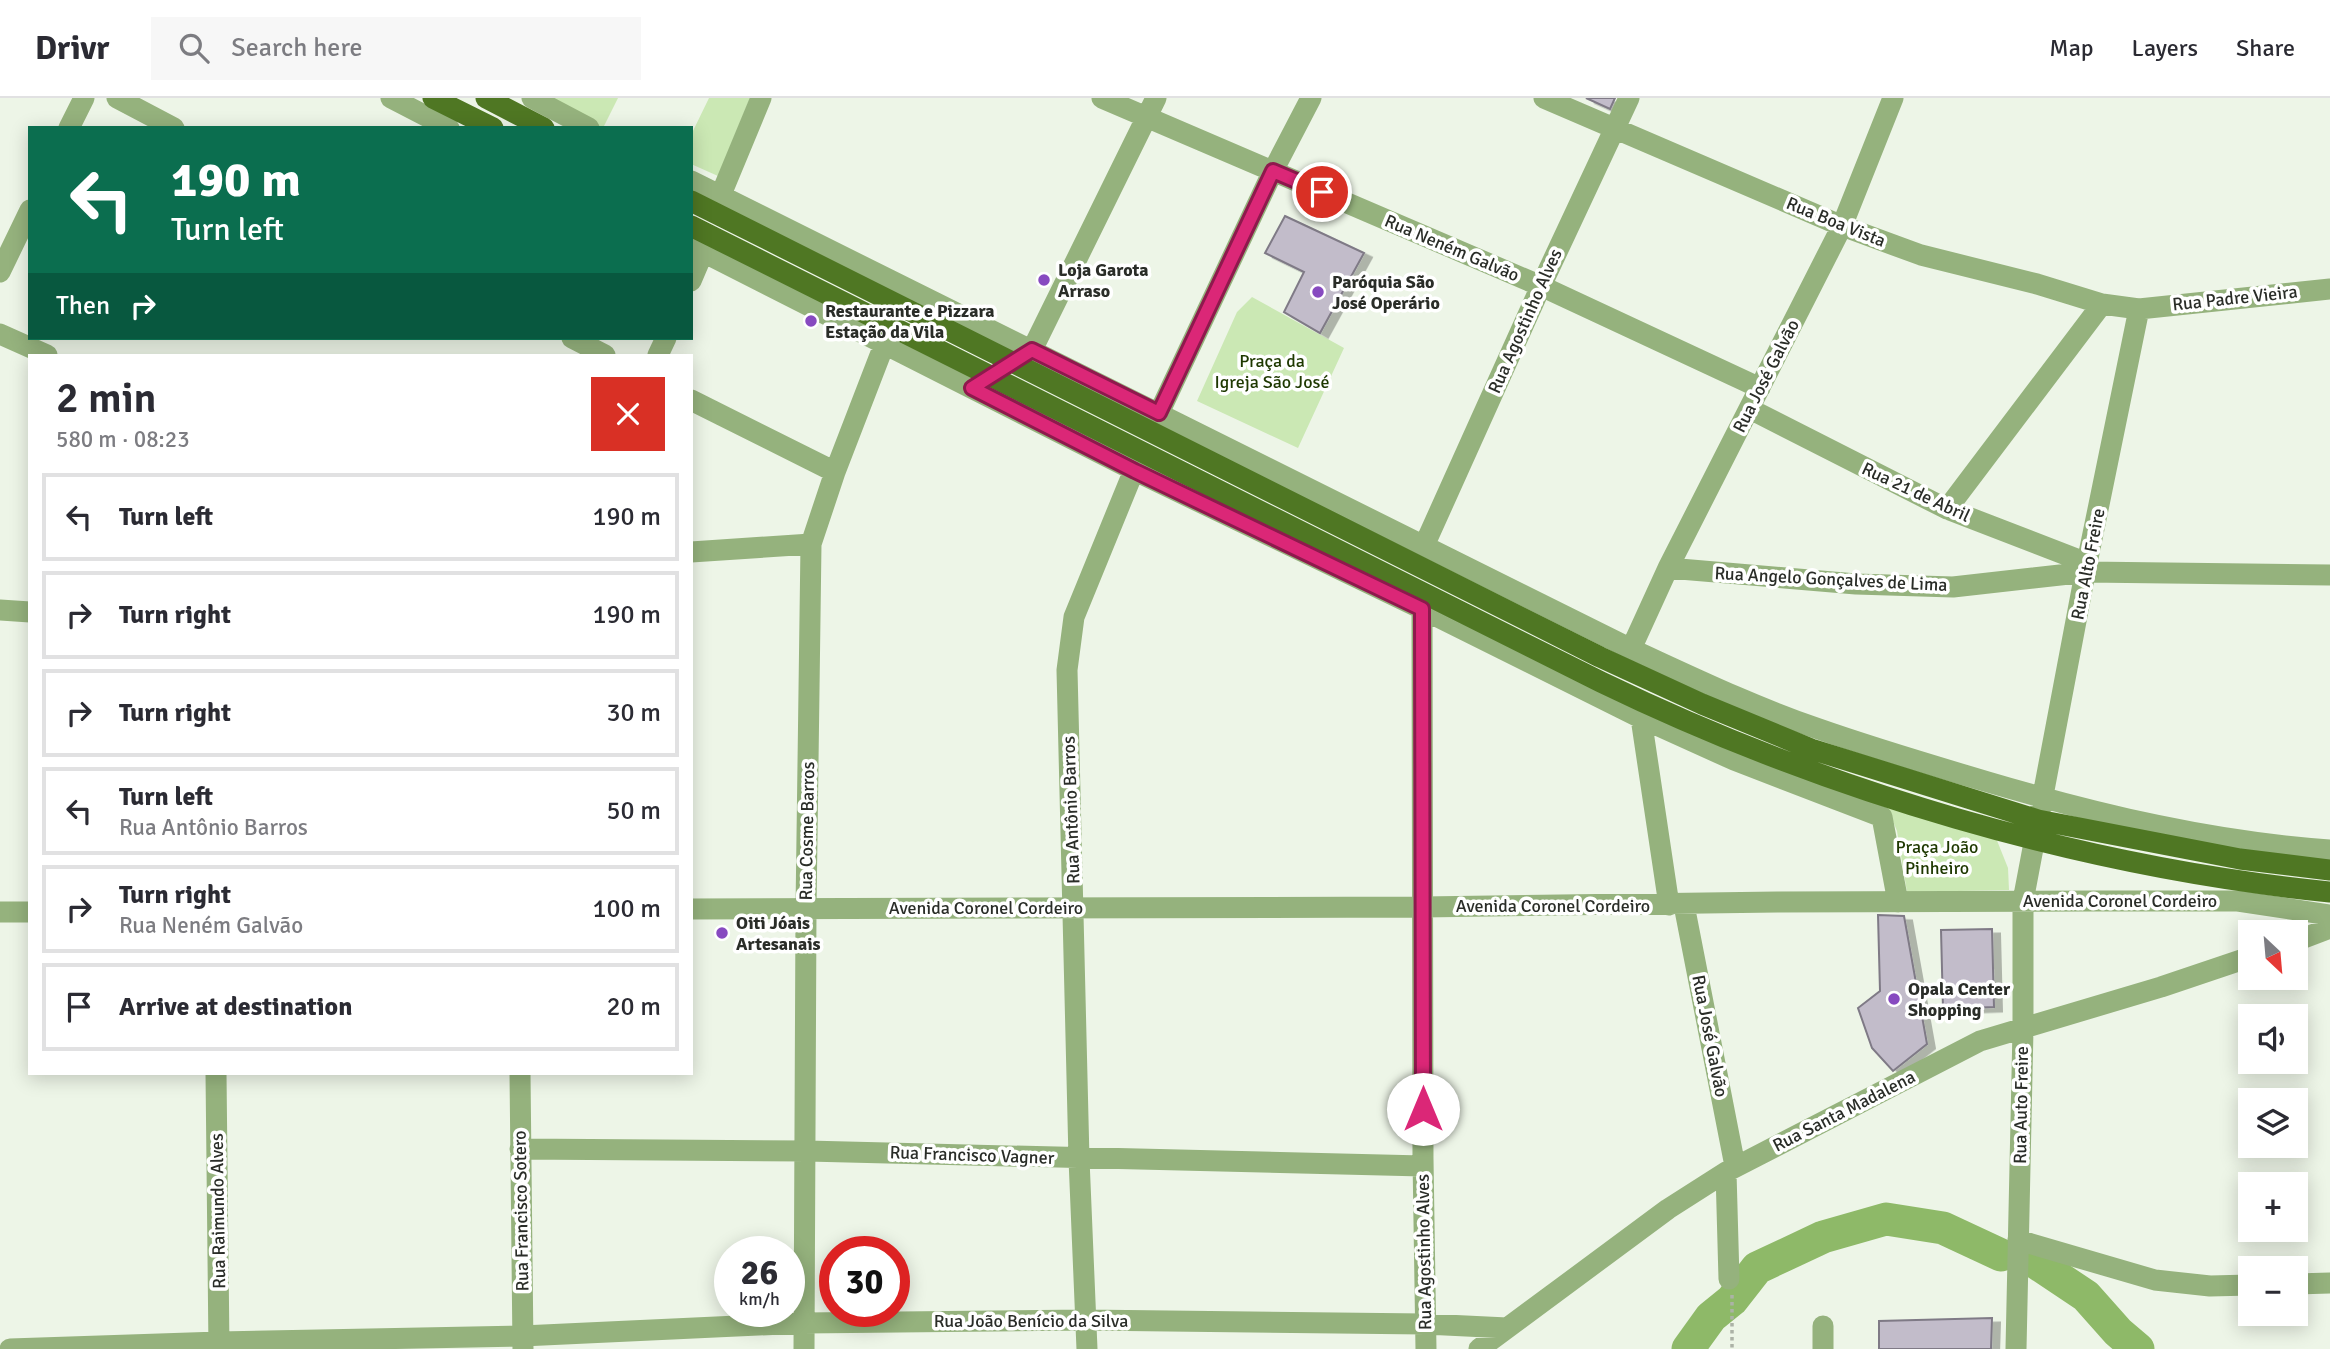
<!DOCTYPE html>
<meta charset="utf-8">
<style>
body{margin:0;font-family:Signika,sans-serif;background:#f7f7f7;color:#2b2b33;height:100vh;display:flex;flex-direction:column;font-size:26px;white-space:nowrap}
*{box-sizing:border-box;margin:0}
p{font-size:23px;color:#7c7c81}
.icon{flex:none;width:38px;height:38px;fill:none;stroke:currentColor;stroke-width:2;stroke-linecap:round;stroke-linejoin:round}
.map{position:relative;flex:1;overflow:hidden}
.details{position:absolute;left:28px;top:256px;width:665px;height:721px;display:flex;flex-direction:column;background:#fff;border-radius:0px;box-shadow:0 4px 18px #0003}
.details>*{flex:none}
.hud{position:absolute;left:28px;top:28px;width:665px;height:214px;border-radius:0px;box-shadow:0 4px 18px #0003;background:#0b6e4f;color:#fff;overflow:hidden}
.needle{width:46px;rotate:154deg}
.controls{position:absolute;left:2238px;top:822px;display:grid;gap:14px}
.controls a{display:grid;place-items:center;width:70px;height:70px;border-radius:0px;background:#fff;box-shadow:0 4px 18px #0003;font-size:35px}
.speed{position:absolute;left:714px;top:1138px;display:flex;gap:14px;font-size:35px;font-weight:700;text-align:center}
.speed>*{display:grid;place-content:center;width:91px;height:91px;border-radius:50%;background:#fff;box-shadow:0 4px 18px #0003;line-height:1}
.speed small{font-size:18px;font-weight:400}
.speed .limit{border:10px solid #d22;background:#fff;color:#111}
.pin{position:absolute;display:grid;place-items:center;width:60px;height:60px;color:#fff;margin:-30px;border:4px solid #fff;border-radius:50%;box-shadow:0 2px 7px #0007}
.me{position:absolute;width:77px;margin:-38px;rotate:0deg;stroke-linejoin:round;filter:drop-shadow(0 0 5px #0008)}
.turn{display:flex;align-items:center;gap:24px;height:147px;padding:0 28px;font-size:32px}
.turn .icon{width:91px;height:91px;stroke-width:2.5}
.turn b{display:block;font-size:49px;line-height:60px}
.then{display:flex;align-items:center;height:66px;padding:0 28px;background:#0003;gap:14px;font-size:26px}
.round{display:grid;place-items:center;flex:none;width:74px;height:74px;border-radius:0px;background:#f7f7f7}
.headline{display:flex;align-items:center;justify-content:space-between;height:119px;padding:0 28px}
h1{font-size:42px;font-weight:600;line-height:52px}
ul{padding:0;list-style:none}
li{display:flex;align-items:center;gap:21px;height:88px;margin:0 14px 10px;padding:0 14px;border:4px solid #e1e1e2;border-radius:0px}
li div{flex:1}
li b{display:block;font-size:26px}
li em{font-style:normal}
header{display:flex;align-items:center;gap:42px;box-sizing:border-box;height:98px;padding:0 35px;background:#fff;border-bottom:2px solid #e1e1e2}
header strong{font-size:33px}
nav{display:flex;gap:38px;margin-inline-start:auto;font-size:24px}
.search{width:490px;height:63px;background:#f7f7f7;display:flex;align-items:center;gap:18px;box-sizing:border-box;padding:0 24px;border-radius:0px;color:#7c7c81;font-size:26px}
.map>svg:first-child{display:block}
.green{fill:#cbe8b4}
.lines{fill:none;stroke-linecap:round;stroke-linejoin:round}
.river{stroke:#8eb968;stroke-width:33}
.building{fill:#c2bcca;stroke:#7f7a86;stroke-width:2;filter:url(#shadow)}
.path{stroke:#acb2a7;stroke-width:3.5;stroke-dasharray:3.5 3.5;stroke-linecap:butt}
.minor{stroke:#95b27d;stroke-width:21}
.major{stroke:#4f7723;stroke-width:21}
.route-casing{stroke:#8e194d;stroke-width:18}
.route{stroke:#db2777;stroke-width:12}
.poi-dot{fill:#874ac0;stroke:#fff;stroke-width:2.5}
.labels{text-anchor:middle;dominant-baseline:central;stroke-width:7;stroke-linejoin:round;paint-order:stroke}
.street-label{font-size:18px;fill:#2a2d28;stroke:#fff}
.poi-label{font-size:18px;font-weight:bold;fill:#2a2d28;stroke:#fff;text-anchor:start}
.park-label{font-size:18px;fill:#1e3800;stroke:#fff}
</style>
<header>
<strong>Drivr</strong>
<div class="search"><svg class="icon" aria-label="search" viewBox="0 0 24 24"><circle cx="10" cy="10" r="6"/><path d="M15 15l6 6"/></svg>Search here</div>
<nav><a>Map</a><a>Layers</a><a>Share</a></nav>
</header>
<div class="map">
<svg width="2330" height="1251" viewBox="0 0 2330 1251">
<defs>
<filter id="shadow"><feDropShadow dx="8" dy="4.5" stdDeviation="0" flood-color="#0004"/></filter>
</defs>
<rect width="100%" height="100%" fill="#edf5e7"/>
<path class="green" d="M545 0H618L603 30Z
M709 0H750L718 78 691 66V37Z
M1252 199 1344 250 1298 350 1197 303 1237 214Z
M1836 690 1996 740 2008 770 2009 792 1907 794 1897 733 1890 716Z"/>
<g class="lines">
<path class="river" d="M2035 1164 2086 1198 2118 1234 2138 1251
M1688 1251 1711 1219 1732 1202 1757 1170 1823 1139 1886 1121 1943 1130 2001 1157"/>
</g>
<path class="building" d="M1586 0H1615L1610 11Z
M1285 118 1364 155 1320 235 1284 214 1304 174 1265 155Z
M1878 817 1904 818 1927 946 1893 973 1872 950 1858 910 1880 893Z
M1992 831 1994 909 1943 911 1941 832Z
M1992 1220 1991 1251H1879V1223Z"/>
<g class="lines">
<path class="path" d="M1732 1197V1251"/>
<path class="minor" d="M117 0 174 30
M391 0 449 30
M532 0 589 30
M1102 0 1541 188 1760 290
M1544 0 1842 128 1921 157 2037 186 2102 206 2139 211 2330 191
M69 30 84 0
M691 83 1631 551C1692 579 1752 608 1816 630 1873 650 1930 667 1988 684 2100 717 2213 744 2330 752
M715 111 761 0
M691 148 1135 373 1422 511 1641 620 1734 662 1882 719 1898 804
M0 174 30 112
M691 183 708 143
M0 236 47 257
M572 240 605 257
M658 257 666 240
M1023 258 1032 252 1156 0
M691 302 835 374
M1750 311 1947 411 2087 465
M1159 315 1273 73 1311 0
M1947 411 2102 206
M1424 448 1541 188 1629 0
M691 454 811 446
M1668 470 1856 486 1953 489 2087 474 2330 477
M1422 511 1423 1061 1426 1251
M0 512 30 514
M1631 551 1668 470 1842 128 1893 0
M1641 620 1669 807
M1684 807 1735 1068
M691 811 1422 809 1777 804 2094 803H2238L2330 817
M0 814H30
M2296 843 2330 830
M216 975 219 1251
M520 975 523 1251
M520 1051 807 1053 1423 1068
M1726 1074 1729 1181
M2018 1142 2155 1182 2210 1188 2250 1187
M2296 1186 2330 1185
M1823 1228V1251
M10 1251 219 1244 522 1238 804 1225 1085 1222 1425 1226 1507 1230
M804 1251 806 811 811 446 835 374 889 234
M1087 1251 1079 1061 1067 572 1074 519 1139 360
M1479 1251 1668 1111 1726 1074 1980 943 2161 889 2250 859
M2016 1251 2023 931V803L2087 465 2139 211"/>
<path class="major" d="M433 0 493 30
M486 0 544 30
M691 103 1600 559 1702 606 1811 651 2038 722 2240 761 2330 772
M691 128 1601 584C1826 693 2081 769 2330 794"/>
</g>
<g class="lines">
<g class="route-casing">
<path id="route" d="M1322 94 1273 73 1159 315 1032 252 972 290 1135 373 1422 511 1423 1011"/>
</g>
<use href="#route" class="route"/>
</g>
<g class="poi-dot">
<circle cx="1044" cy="182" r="7"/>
<circle cx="1318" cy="194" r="7"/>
<circle cx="811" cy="223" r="7"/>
<circle cx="722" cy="835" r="7"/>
<circle cx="1894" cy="901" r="7"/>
</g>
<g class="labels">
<g class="street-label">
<text transform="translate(1836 124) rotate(22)">Rua Boa Vista</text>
<text transform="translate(1452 150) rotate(23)">Rua Neném Galvão</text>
<text transform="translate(2235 200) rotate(-6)">Rua Padre Vieira</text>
<text transform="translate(1525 223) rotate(-66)">Rua Agostinho Alves</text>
<text transform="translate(1766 278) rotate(-63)">Rua José Galvão</text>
<text transform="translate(1916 394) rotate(25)">Rua 21 de Abril</text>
<text transform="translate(2088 466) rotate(-79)">Rua Alto Freire</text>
<text transform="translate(1831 481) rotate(3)">Rua Angelo Gonçalves de Lima</text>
<text transform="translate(1071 712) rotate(-92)">Rua Antônio Barros</text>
<text transform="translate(807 733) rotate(-89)">Rua Cosme Barros</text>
<text x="2120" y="803">Avenida Coronel Cordeiro</text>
<text x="1553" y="808">Avenida Coronel Cordeiro</text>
<text x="986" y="810">Avenida Coronel Cordeiro</text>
<text transform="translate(1710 938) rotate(79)">Rua José Galvão</text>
<text transform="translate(2021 1007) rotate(-89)">Rua Auto Freire</text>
<text transform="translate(1844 1013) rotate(-27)">Rua Santa Madalena</text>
<text transform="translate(972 1057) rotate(2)">Rua Francisco Vagner</text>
<text transform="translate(218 1113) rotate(-91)">Rua Raimundo Alves</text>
<text transform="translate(521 1113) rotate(-91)">Rua Francisco Sotero</text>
<text transform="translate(1424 1154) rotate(-91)">Rua Agostinho Alves</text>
<text x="1031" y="1223">Rua João Benício da Silva</text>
</g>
<g class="poi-label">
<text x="1058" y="172">Loja Garota<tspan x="1058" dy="21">Arraso</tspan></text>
<text x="1332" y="184">Paróquia São<tspan x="1332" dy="21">José Operário</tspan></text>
<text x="825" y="213">Restaurante e Pizzara<tspan x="825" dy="21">Estação da Vila</tspan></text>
<text x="736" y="825">Oiti Jóais<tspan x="736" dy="21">Artesanais</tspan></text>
<text x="1908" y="891">Opala Center<tspan x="1908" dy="21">Shopping</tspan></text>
</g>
<g class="park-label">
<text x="1272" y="263">Praça da<tspan x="1272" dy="21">Igreja São José</tspan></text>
<text x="1937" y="749">Praça João<tspan x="1937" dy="21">Pinheiro</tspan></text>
</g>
</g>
</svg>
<div class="controls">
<a><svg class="needle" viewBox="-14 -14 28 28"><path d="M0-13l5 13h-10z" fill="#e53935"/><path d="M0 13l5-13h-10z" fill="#7c7c81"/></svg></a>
<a><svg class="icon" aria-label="sound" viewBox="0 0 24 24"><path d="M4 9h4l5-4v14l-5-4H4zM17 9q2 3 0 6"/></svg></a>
<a><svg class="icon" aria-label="layers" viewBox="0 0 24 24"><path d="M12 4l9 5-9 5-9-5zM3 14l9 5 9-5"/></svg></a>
<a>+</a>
<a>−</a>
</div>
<div class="speed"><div>26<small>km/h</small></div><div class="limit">30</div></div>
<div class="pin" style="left:1322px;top:94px;background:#d93025"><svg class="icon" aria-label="arrive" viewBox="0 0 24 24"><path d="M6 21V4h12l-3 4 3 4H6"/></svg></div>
<svg class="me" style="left:1423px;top:1011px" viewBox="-20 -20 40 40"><circle r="19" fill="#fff"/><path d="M0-13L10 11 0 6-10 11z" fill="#db2777"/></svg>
<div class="hud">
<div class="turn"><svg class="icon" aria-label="left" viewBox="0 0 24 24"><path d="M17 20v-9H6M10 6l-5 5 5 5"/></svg><div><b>190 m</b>Turn left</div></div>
<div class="then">Then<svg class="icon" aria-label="right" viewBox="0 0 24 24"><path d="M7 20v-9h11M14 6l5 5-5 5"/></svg></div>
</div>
<section class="details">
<div class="headline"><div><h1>2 min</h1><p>580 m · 08:23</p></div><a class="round" style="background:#d93025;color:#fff"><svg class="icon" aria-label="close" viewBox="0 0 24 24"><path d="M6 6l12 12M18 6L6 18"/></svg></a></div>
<ul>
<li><svg class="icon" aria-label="left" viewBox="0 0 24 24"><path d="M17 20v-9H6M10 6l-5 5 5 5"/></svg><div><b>Turn left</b></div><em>190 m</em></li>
<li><svg class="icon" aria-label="right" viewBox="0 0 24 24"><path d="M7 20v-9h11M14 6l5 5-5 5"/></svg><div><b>Turn right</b></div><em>190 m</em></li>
<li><svg class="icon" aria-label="right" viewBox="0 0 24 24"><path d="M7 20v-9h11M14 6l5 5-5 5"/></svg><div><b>Turn right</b></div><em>30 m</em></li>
<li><svg class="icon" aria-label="left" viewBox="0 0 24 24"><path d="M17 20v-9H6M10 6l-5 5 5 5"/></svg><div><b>Turn left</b><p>Rua Antônio Barros</p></div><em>50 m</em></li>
<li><svg class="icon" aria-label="right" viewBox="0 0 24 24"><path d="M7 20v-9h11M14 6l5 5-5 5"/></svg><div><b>Turn right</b><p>Rua Neném Galvão</p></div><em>100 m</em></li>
<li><svg class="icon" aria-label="arrive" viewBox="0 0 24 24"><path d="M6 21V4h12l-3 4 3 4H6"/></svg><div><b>Arrive at destination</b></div><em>20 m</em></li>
</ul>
</section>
</div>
